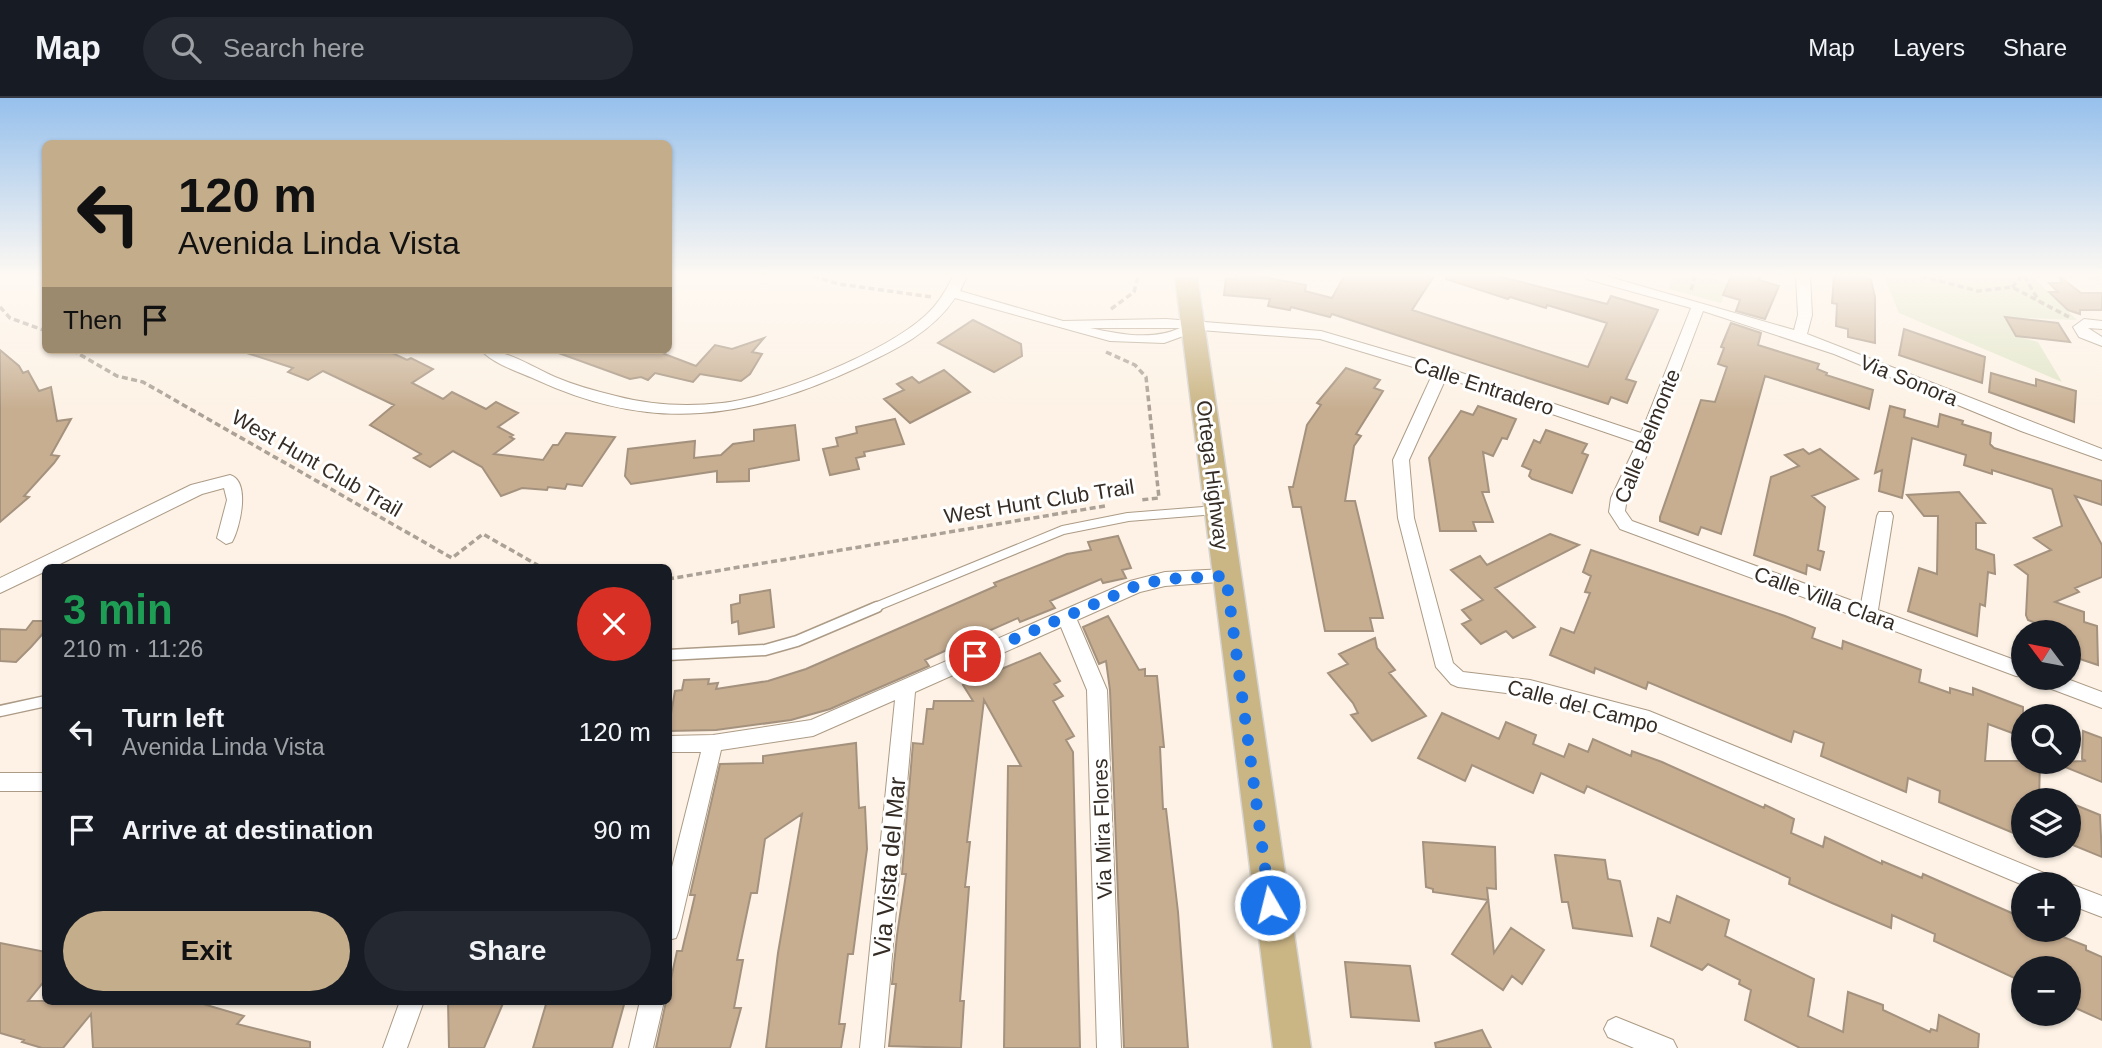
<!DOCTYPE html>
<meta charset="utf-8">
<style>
body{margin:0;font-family:Arial,sans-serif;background:#242831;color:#f1f3f6;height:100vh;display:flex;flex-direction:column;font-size:26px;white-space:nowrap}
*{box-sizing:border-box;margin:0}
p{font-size:23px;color:#9ea1a6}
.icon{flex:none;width:38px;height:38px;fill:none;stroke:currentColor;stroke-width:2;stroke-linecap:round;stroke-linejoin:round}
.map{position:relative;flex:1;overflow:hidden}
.details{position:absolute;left:42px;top:466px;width:630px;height:441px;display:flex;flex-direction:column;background:#171b24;border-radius:10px;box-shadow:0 2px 5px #0004}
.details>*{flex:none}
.hud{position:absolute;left:42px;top:42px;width:630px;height:214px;border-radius:10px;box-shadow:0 2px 5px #0004;background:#c4ad8b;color:#111;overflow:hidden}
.needle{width:46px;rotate:302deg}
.buttons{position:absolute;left:2011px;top:522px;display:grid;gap:14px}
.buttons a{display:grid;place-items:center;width:70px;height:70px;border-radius:50%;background:#171b24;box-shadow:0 2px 5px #0004;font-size:35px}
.pin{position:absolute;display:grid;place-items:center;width:60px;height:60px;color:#fff;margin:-30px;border:4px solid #fff;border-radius:50%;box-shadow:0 2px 7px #0007}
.me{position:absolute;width:77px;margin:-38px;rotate:352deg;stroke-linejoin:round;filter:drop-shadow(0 0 5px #0008)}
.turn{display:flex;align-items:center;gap:24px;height:147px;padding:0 21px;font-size:32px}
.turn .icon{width:91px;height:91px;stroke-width:2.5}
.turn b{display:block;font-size:49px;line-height:60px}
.then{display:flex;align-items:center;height:66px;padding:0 21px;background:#0003;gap:14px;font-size:26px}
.round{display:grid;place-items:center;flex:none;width:74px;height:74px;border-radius:37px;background:#242831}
.summary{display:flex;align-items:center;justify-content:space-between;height:119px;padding:0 21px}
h1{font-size:42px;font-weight:700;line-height:52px;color:#1e9e55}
.action{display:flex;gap:14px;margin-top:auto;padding:14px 21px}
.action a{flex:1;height:80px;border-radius:42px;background:#c4ad8b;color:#111;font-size:28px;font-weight:700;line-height:80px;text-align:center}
.action a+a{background:#242831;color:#f1f3f6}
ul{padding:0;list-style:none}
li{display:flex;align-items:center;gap:21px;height:98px;padding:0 21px}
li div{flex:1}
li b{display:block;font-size:26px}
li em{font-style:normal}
header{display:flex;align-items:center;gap:42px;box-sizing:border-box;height:98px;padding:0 35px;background:#171b24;border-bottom:2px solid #363941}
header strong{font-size:33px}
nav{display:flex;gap:38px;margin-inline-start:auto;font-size:24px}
.search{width:490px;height:63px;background:#242831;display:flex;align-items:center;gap:18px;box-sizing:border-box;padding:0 24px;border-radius:38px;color:#9ea1a6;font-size:26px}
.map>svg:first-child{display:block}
.green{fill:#e0e5c7}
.building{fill:#c7ae91;stroke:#a4927e;stroke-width:2}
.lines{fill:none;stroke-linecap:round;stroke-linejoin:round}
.service-far1-casing{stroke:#ac9b86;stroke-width:10}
.service-casing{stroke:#ac9b86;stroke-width:13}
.minor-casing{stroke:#ac9b86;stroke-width:2}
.primary-casing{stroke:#d7d5d3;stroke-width:3}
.path{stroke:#aba196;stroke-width:3.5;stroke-dasharray:6 3.5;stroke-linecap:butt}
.service-far1{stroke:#fff;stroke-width:8}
.service{stroke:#fff;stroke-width:10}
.minor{fill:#fff;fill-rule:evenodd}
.primary{fill:#cab585;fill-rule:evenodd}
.route{stroke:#1a73e8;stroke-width:12;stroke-dasharray:0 21.6}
.labels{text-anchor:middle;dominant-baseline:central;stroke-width:6;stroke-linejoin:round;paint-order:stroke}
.street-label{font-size:21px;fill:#352d25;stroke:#fff}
.near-street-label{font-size:24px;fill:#352d25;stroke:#fff}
</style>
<header>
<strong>Map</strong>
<div class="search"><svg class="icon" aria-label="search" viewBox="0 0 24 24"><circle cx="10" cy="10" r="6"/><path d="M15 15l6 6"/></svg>Search here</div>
<nav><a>Map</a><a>Layers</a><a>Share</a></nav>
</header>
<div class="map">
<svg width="2102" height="950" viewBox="0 0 2102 950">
<rect width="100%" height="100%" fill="#fdf2e5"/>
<path class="green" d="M1672 178H1710L1727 186 1721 205 1669 191Z
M1884 178H2102V182L2034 180 2077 222 2005 219 2016 238 2038 244 2062 284 1899 215Z"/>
<path class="building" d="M1236 178H1258L1306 187 1305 193 1332 200 1344 178H1434L1412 212 1588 269 1607 225 1547 207 1546 210 1510 199 1508 201 1446 181V178H1498L1607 206 1611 198 1658 212 1626 281 1636 284 1627 305 1611 299 1608 306 1332 216 1330 219 1291 209 1290 212 1268 208 1270 201 1224 197 1226 180 1235 181Z
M1731 178H1760L1759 182 1779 188 1765 221 1736 213 1740 202 1723 197Z
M1834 178H1865L1871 182 1875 199V245L1848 239V231L1836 228 1837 206 1832 205Z
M2059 178 2081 195H2102V212H2080V216L2068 212 2049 194H2058L2049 185H2062Z
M2005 219 2058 225 2070 244 2016 238Z
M973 222 1021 246 1022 258 994 274 938 245Z
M1731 225 1761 235 1758 247 1819 266 1817 271 1827 275 1826 277 1873 292 1869 311 1765 278 1721 436 1701 429 1698 437 1660 423V419L1701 302 1715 304 1727 269 1718 266 1724 250 1721 249Z
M1904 231 1985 259 1982 285 1899 257Z
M764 240 752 254 762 256 750 276 741 283 700 276 693 284 655 275 648 282 641 279 630 281 553 253 654 252 696 268 715 247 732 251Z
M0 252 19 268 23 275 28 273 39 293 51 289 57 323 71 321 51 357 59 358 54 365 24 398 29 399 0 424Z
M248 252H386L407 262 411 260 433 271 412 285 443 301 452 294 486 311 496 304 518 315 498 329 513 337 510 339 514 341 494 356 543 362 553 347H558L566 335 615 339 582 388 567 386 565 391 548 389 547 392 522 390 501 398 482 369 453 353 430 369 414 360 421 356 370 327 394 307 323 273 308 282 288 274 293 270 247 255Z
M1346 270 1380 282 1374 290 1383 293 1356 336 1361 338 1354 348 1345 403H1355L1383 520H1370L1373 533H1325L1301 409H1293L1289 389H1293L1307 327 1321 307 1317 305Z
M944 272 970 294 910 325 884 301 904 292 897 286 912 279 919 285Z
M1991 275 2036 288V281L2076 293 2074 324 1989 294Z
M1478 308 1516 321 1507 341 1502 340 1493 358 1483 354 1489 394H1482L1493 424H1473L1476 433H1440L1429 360 1461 313 1473 317Z
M1890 308 1905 312 1904 319 1938 329 1940 316 1963 323 1962 326 1991 335 1990 346 1994 350 2102 383V407L2075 398 2102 447V479L2075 490 2079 494 2055 504 2084 514V524L2097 528 2098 567 2068 557V534H2058L2028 522 2026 517 2028 477 2015 467 2051 452 2034 440 2062 428 2052 391 1992 372V376L1964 367 1966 357 1912 340 1902 400 1879 393 1882 372 1875 375Z
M895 321 904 346 864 354 865 358 856 360 859 371 830 377 823 351 838 348 836 340 857 335 856 329Z
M795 327 799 362 749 371V383L717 384V373L631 386 625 378 628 351 695 343 694 360 721 357 733 346 754 343V332Z
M1546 332 1587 346 1582 355 1588 357 1572 395 1532 381 1529 378 1531 372 1522 368 1534 342 1540 345Z
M1803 351 1809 356 1820 351 1858 381 1812 398 1825 409 1818 452 1824 454 1820 472 1807 467 1806 476 1754 457 1771 379 1799 368 1785 357Z
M1959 394 1985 425H1976V451L1994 457 1995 476 1988 474 1985 508 1980 506 1977 538 1908 513 1919 470 1937 476 1938 418H1924L1907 397Z
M1550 436 1579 447 1495 490 1535 529 1513 540 1506 533 1481 546 1462 526 1471 522 1462 512 1483 502 1451 472 1480 458 1487 467Z
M1118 438 1131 470 1122 472 1126 480 1103 485 1101 481 1050 503 1055 510 1020 524 1018 520 975 539 925 562 929 568 830 611 791 622 716 632 668 633 675 593 682 592 684 582 709 581 708 586 718 585 716 591 768 583 806 571 996 488 994 485 1067 456 1091 452 1088 444Z
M1591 452 1785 518 1815 530 1812 540 1842 551 1843 543 1921 572 1919 584 1950 595V590L1973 597V590L2023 609V639L1988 626 1985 663H2040L2039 702H2023V739L1939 704 1940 693 1908 680 1906 694 1821 658 1824 645 1794 633 1791 644 1648 584 1646 591 1595 570 1594 575 1550 557 1561 530 1574 535 1590 495 1585 494 1591 478 1583 474Z
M770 492 774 529 739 536 738 523 732 525 731 507 740 505V497Z
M1108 518 1139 572 1145 571V578H1157L1164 649H1160L1163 711H1166L1178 814 1188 950H1124L1110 592 1106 563 1099 566 1083 529Z
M33 523H46V532L31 549 16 564 0 563V531L26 532Z
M1375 540 1377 550 1395 572 1389 575 1426 618 1372 643 1351 617 1358 615 1353 605 1328 575 1348 566 1339 556Z
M1040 555 1060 583 1054 586 1063 598 1053 603 1074 638 1066 642 1073 654 1080 950H1004L1008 668H1021L984 602 967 744H970L965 789H969L960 903H964L961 950 889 948 896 886H892L897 837 906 776H902L913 645 923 646 927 611H933L934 603H973L963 587Z
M1442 615 1499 641 1506 624 1536 637 1533 646 1564 659 1569 646 1588 654 1593 641 1631 658 1632 653 1662 664 1764 710 1765 707 1786 717 1794 721 1791 735 1823 749 1825 739 1882 766V763L1922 780 1923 776 2023 820V831H2043L2086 848V852L2102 859V922L2069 907 2068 870H2023V884L1934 843 1935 836 1892 817 1891 830 1832 805 1789 786 1790 780 1587 688 1584 695 1541 675 1533 695 1472 667 1465 683 1418 660Z
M2083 633 2102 640V684L2053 664 2086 663 2082 661Z
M856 645 859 710 865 709 867 751 853 856H848L839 926H845L841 950H766L778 855 802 716 765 741 757 795H751L737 862H743L734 910H741L730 950H656L677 853H682L695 797H690L720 666 763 665V658Z
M2068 704 2100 717 2102 759 2068 745Z
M1423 744 1495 749 1496 791 1487 790 1494 855 1511 830 1544 852 1522 886 1512 878 1503 892 1452 856 1488 802 1433 794V791L1426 789Z
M1555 757 1605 762 1608 781 1620 783 1632 838 1573 830 1568 804H1562Z
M1677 798 1729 822 1725 838 1814 881 1808 918 1843 934 1848 894 1883 907V912L1930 934 1931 931 1937 933 1939 917 1979 936 1978 950H1800L1745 922 1751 892 1739 886 1740 882 1708 866 1702 872 1651 848 1658 820 1670 825Z
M0 845 46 854V881L28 903H193L244 918 237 926 310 944V950H93L91 916 63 950H42L22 944 24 942 0 935Z
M1345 864 1410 868 1419 923 1351 919Z
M448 903H504L484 950H449Z
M547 903H625L612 950H533Z
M1482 932 1491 950H1436L1435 945Z"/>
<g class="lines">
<g class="service-far1-casing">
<path id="service-far1" d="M873 510 1063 432 1128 419 1216 412"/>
</g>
<g class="service-casing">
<path id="service" d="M668 557 765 552 797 543 877 509
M0 613 46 603"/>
</g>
<g class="minor-casing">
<path id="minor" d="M953 178H967L960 193 1063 223 1166 221 1321 233 1447 270 1641 335 1691 210 1587 181 1585 178H1606L1794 232 1798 217 1796 178H1810L1812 217 1807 236 2102 351V362L2021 333 1834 256 1703 213 1654 342 1627 400 1625 413 1632 423 1861 506 1877 418 1879 414H1891L1893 418 1878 512 2023 565V579H2027L2016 578 1620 431 1609 414 1611 400 1637 345 1446 280 1409 362 1414 420 1453 565 1463 574 1530 582 1649 613 2054 779 2057 786 2023 787 1639 626 1530 598 1458 589 1451 586 1436 569 1398 420 1393 362 1433 275 1320 241 1200 232 1164 245 1110 243 955 200C932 234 897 251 861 268 747 321 655 336 537 282 519 274 493 266 481 252 508 252 530 268 555 279 574 287 595 293 616 298 650 307 687 309 722 305 776 299 886 254 926 217 938 206 946 193 953 178ZM1090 230H1180C1152 243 1119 236 1090 230Z
M2084 221 2102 223V231L2088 230 2102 239V248L2079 239 2073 229Z
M230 377C251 383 240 430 232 444L226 446 217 440 227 402 224 390 202 396 54 469H46V473L0 495V480L191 387Z
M1226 471 1232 473 1235 478 1232 483 1165 488 1140 494 1077 522 1107 592 1121 950H1097L1087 592 1061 529 915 594 884 950H860L895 602 813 638 721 652 679 832 676 840 668 842V785L701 654H668V638L713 637 811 622 1130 483 1165 474Z
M2031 579H2062L2102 594V610L2033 584Z
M0 675H46V693H0Z
M2068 785 2102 798V819L2068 806V786H2066Z
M400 903H424L407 950H383Z
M640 903H664L653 950H629Z
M1616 919 1673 942 1677 950H1634L1608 939 1604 931 1608 923Z"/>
</g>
<g class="primary-casing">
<path id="primary" d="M1175 178H1197L1311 950H1273Z"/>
</g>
<path class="path" d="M813 178 839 186 932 199
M1921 178 1978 193 2012 189 2069 219
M2024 178 2039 203
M2012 189 2022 178
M1691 192 1695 178
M0 209 10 220 46 233
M1111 211 1134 194 1138 178
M72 252 117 278 143 284 452 460 483 436 541 469
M1106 254 1135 267 1146 279 1159 400 1140 402
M668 481 1105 408"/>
<use href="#service-far1" class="service-far1"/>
<use href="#service" class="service"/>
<use href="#minor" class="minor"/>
<use href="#primary" class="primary"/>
</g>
<linearGradient id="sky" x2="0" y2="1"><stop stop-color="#96c0ec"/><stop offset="0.57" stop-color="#fef9f3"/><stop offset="1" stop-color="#fef9f3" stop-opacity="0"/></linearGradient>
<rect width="2102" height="311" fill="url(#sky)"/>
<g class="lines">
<path class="route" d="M975 558 1136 488 1165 481 1226 478 1270 807"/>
</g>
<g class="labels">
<g class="street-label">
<text transform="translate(1909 282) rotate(22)">Via Sonora</text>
<text transform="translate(1484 288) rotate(18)">Calle Entradero</text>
<text transform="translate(1647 338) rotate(-68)">Calle Belmonte</text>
<text transform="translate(317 365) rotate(30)">West Hunt Club Trail</text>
<text transform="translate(1213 377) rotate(83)">Ortega Highway</text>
<text transform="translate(1039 403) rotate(-9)">West Hunt Club Trail</text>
<text transform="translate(1825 500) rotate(20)">Calle Villa Clara</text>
<text transform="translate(1583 608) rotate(15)">Calle del Campo</text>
<text transform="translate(1102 731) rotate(-92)">Via Mira Flores</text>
</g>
<g class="near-street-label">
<text transform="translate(889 769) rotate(-85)">Via Vista del Mar</text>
</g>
</g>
</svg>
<div class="buttons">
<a><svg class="needle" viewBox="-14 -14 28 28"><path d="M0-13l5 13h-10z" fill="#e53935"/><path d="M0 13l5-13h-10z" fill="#9ea1a6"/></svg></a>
<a><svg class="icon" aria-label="search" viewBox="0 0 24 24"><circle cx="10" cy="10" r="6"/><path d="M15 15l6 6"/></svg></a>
<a><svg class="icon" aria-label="layers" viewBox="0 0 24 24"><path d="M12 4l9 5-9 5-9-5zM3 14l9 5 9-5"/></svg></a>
<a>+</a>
<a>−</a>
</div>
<div class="pin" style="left:975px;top:558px;background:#d93025"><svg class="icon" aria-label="arrive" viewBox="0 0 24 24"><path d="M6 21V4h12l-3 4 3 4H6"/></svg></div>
<svg class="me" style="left:1270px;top:807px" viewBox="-20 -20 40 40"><circle r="17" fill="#1a73e8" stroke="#fff" stroke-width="3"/><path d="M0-11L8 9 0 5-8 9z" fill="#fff"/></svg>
<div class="hud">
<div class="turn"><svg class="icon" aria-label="left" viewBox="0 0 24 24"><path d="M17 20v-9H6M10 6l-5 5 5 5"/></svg><div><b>120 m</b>Avenida Linda Vista</div></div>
<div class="then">Then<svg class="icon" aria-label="arrive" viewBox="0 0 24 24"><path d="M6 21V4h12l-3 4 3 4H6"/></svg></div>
</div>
<section class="details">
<div class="summary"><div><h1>3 min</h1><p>210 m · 11:26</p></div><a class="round" style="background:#d93025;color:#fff"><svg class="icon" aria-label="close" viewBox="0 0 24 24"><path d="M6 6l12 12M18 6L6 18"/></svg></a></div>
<ul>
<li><svg class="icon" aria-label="left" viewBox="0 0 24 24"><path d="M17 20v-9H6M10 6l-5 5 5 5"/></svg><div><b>Turn left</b><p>Avenida Linda Vista</p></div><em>120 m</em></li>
<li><svg class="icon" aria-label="arrive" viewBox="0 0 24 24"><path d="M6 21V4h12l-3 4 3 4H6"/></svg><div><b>Arrive at destination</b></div><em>90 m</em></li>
</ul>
<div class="action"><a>Exit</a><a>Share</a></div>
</section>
</div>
